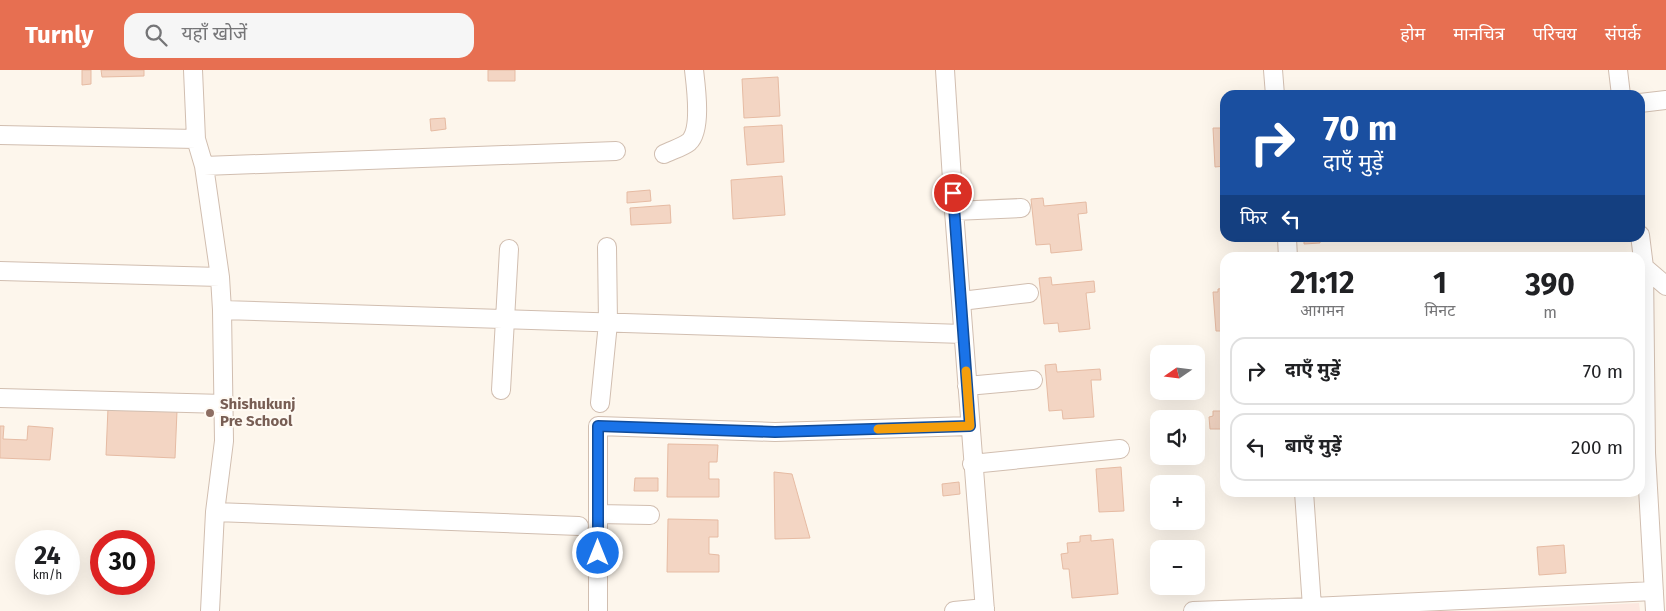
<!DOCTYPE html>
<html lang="hi">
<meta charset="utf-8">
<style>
body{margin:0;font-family:"Fira Sans","Noto Sans Devanagari",sans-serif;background:#f6f6f6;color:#202124;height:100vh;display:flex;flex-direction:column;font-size:19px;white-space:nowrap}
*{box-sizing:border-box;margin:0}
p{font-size:16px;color:#757577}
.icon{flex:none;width:28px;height:28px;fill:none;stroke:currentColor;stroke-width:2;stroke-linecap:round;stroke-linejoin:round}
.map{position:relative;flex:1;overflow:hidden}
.panel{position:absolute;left:1220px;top:182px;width:425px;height:245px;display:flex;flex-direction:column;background:#fff;border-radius:15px;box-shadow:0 5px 20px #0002}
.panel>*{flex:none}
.banner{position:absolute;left:1220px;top:20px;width:425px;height:152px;border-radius:15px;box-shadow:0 5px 20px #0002;background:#1a4fa0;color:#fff;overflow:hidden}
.needle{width:32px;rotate:256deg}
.tools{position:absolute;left:1150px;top:275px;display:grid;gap:10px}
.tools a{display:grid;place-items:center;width:55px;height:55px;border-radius:10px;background:#fff;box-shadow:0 5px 20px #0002;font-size:25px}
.speed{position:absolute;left:15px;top:460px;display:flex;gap:10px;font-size:25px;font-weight:700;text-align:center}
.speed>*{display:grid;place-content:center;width:65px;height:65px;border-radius:50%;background:#fff;box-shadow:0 5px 20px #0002;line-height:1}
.speed small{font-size:12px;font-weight:400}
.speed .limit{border:8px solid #d22;background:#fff;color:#111}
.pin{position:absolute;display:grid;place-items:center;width:42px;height:42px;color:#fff;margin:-21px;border:2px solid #fff;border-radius:50%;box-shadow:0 1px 5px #0007}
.me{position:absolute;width:55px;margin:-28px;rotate:0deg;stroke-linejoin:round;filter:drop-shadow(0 0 4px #0008)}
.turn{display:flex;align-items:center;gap:18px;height:105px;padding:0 20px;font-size:22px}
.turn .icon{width:65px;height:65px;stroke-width:2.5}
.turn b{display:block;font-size:35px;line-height:42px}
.then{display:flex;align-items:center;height:48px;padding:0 20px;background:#0003;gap:10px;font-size:19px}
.eta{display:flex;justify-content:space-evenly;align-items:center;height:85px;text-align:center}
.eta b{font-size:30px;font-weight:700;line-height:35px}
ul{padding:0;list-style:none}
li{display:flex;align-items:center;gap:15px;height:68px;margin:0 10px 8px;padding:0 10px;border:2px solid #e0e0e0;border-radius:15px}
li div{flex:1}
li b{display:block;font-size:19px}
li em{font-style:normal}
header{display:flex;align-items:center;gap:30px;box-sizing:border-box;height:70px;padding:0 25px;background:#e76f51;color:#fff}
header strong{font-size:24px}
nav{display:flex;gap:28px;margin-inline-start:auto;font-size:18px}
.search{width:350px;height:45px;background:#f6f6f6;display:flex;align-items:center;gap:12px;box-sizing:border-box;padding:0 18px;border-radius:15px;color:#757577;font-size:19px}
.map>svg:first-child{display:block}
.commercial{fill:#fde8e0}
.building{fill:#f3d5c3;stroke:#e6bba3}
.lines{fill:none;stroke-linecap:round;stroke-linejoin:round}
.minor-casing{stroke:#d1beb0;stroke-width:20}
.minor{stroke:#fff;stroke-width:18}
.route-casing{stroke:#114b97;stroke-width:12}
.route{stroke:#1a73e8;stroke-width:9}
.slow{stroke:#f59e0b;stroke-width:9}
.education-dot{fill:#8d6e63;stroke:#fffaf3;stroke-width:2}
.labels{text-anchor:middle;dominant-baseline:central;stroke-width:4;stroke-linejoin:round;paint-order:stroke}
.education-label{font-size:15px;font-weight:bold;fill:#785e54;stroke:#fffaf3;text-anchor:start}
</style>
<header>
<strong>Turnly</strong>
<div class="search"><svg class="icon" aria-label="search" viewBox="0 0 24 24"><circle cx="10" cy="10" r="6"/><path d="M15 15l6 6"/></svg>यहाँ खोजें</div>
<nav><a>होम</a><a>मानचित्र</a><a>परिचय</a><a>संपर्क</a></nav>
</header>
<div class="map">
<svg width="1666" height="541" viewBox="0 0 1666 541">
<rect width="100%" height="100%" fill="#fdf6ec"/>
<path class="commercial" d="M1639 533 1640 541H1487Z"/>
<path class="building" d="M82 0H91V14L82 15Z
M101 0H144V6L102 7Z
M488 0H515V11H488Z
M778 7 780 46 744 48 742 9Z
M445 48 446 59 431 61 430 49Z
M782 55 784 92 747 95 744 57Z
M1213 58H1225V96L1215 97Z
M782 106 785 145 733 149 731 110Z
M650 120 651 131 627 133V122Z
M1043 128 1044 136 1086 132 1087 143 1078 144 1082 180 1051 183 1050 174 1036 175 1031 129Z
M670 135 671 153 631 155 630 138Z
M1304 168H1320V173L1304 174Z
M1051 207 1052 215 1094 211 1095 222 1086 223 1090 259 1059 262 1058 253 1044 254 1039 208Z
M1225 218V265L1222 266 1221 261H1216L1213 222H1218V219Z
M1056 294 1057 302 1100 299 1101 310H1091L1094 347 1063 349 1062 340 1049 341 1045 295Z
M108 338 177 341 175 388 106 385Z
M1213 341H1225V359H1210L1209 347 1213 346Z
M0 356H4L3 369 27 370 28 356 53 358 50 390 0 388Z
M668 374 718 375 717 392H709V409H719V427H667Z
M1121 397 1124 441 1099 442 1096 399Z
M774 402 792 404 810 468 775 469Z
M635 408H658V421H634Z
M959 412 960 424 943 426 942 414Z
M668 449 718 450V467H709V484L719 485V502H667Z
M1091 465V471L1113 469 1118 524 1072 528 1069 499H1063L1061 484 1068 483 1067 473 1080 472V466Z
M1564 475 1566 503 1539 505 1537 477Z"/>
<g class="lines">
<g class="minor-casing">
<path id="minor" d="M193 0 196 69 204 96 220 207 222 240 224 371 215 442 210 541
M945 0 954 141 985 541
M1273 0 1275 25
M1618 0 1621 25
M1640 33 1666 30
M0 65 196 69
M664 84C672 80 683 77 689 72 702 60 696 17 694 0
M204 96 616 81
M954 141 1021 138
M1640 165 1644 197 1646 383 1655 541
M1287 168 1288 188
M1644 197 1666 216
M0 201 220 207
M961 231 1029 223
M222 240 963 264
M967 316 1033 310
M501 320 509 179
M0 328 224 334
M600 333 608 253 607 177
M972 394 1120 379
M215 442 579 456
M598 444 650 445
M1312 537 1654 521
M598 541V356L775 362 970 356
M954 541 985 538
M1193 541 1312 537 1304 422"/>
</g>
<use href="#minor" class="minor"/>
</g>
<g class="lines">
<g class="route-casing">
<path id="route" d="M598 483V356L775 362 970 356 953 123"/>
</g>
<use href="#route" class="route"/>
<path class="slow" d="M878 359 970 356 966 301"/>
</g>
<circle class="education-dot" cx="210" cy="343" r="5"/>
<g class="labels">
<g class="education-label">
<text x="220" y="334">Shishukunj<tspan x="220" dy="17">Pre School</tspan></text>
</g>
</g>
</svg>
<div class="tools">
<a><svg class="needle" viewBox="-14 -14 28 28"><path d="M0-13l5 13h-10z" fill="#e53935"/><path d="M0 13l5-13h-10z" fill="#757577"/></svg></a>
<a><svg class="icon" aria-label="sound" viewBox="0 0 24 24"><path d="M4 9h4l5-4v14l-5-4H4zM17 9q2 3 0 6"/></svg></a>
<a>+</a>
<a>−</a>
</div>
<div class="speed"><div>24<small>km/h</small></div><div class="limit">30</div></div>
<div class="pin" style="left:953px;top:123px;background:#d93025"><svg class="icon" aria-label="arrive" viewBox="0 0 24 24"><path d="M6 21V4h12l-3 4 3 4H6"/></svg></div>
<svg class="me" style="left:598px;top:483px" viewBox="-20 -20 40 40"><circle r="17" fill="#1a73e8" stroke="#fff" stroke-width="3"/><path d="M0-11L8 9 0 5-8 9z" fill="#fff"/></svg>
<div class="banner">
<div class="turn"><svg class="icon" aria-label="right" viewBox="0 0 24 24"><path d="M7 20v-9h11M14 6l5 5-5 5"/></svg><div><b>70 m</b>दाएँ मुड़ें</div></div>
<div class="then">फिर<svg class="icon" aria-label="left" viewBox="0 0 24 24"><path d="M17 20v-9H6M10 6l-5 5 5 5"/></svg></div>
</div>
<section class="panel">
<div class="eta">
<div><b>21:12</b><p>आगमन</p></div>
<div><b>1</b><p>मिनट</p></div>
<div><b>390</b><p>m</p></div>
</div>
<ul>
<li><svg class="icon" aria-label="right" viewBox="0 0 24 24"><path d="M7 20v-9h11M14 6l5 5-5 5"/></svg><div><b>दाएँ मुड़ें</b></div><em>70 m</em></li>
<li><svg class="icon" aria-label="left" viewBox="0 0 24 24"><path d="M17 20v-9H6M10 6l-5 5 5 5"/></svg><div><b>बाएँ मुड़ें</b></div><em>200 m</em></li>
</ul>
</section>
</div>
